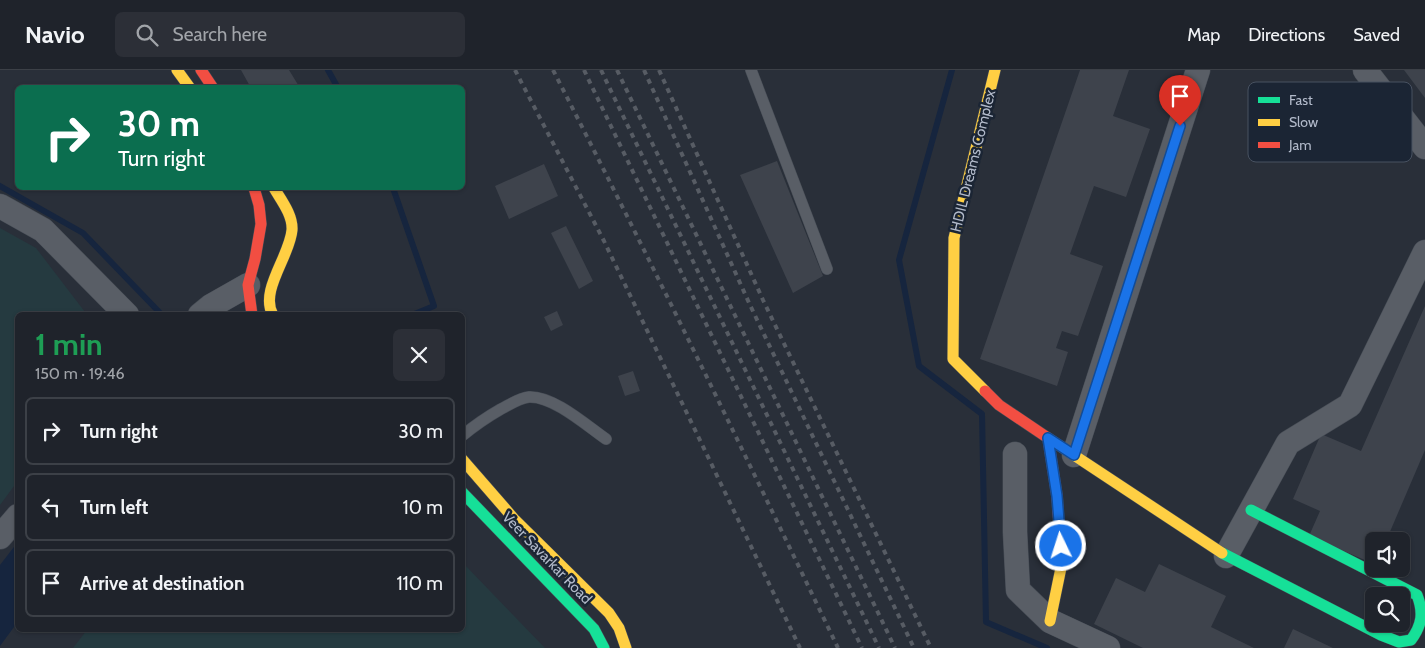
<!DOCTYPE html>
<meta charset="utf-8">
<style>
body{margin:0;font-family:Cabin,sans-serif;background:#2c2f37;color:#f1f3f6;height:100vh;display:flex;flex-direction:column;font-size:19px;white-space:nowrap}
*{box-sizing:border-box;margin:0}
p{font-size:16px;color:#a1a4a9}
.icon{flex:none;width:28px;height:28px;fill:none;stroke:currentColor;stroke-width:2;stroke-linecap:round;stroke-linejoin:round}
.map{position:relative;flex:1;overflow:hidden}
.details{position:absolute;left:15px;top:242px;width:450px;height:320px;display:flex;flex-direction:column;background:#1f232b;border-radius:8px;box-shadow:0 1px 4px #0004,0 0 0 1px #3c4047}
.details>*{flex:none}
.top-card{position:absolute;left:15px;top:15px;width:450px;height:105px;border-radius:8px;box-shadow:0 1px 4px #0004,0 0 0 1px #3c4047;background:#0b6e4f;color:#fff;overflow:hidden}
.buttons{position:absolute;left:1365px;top:462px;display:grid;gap:10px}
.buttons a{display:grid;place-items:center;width:45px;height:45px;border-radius:8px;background:#1f232b;box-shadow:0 1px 4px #0004,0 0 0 1px #3c4047;font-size:25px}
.pin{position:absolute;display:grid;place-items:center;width:42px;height:42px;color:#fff;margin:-51px -21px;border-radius:50% 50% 50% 0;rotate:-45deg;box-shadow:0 0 5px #0007}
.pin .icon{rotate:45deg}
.me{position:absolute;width:55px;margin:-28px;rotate:356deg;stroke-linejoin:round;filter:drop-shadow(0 0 4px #0008)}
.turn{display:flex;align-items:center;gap:18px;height:105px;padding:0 20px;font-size:22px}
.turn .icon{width:65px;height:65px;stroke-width:2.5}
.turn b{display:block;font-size:35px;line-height:42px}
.round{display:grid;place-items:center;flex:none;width:52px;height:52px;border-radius:8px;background:#2c2f37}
.overview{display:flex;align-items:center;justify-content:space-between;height:85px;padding:0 20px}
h1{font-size:30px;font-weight:700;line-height:38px;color:#1e9e55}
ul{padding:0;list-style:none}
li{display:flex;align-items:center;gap:15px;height:68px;margin:0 10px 8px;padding:0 10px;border:2px solid #3c4047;border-radius:8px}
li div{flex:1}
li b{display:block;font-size:19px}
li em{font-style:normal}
header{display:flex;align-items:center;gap:30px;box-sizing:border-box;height:70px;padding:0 25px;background:#1f232b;border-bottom:1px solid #3c4047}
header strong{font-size:24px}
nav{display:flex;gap:28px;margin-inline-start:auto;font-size:18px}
.search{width:350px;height:45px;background:#2c2f37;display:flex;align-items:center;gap:12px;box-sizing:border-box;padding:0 18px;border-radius:8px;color:#a1a4a9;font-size:19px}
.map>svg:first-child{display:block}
.green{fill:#253a40}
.water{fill:#16253e}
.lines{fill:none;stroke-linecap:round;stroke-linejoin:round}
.stream{stroke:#16253e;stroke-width:6}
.building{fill:#3e434c}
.lane-casing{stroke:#464c55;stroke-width:12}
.street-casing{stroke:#464c55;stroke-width:25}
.fast-casing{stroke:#464c55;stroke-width:12}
.slow-casing{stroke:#464c55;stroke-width:12}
.jam-casing{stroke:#464c55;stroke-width:12}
.lane{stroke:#595e66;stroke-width:11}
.street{stroke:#595e66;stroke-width:24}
.fast{stroke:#16e098;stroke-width:11}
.slow{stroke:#ffcf43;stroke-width:11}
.jam{stroke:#f24e42;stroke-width:11}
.rail{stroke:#575c64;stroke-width:4;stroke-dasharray:5 5;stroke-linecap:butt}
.route-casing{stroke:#114b97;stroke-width:12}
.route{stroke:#1a73e8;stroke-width:9}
.labels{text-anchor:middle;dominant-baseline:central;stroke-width:5;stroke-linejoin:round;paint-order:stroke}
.street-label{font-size:15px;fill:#b2baca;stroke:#1b2534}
.key{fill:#1b2534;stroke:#485261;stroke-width:1}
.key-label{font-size:14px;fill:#b2baca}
</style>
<header>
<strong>Navio</strong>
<div class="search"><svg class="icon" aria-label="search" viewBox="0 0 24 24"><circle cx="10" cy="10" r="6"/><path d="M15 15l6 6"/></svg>Search here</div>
<nav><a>Map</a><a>Directions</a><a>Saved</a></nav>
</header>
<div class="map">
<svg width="1425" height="578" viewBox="0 0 1425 578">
<rect width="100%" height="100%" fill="#292f39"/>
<path class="green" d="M0 158 36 178 85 242 84 245H18L17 412 0 435Z
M463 493 545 578H73L87 560H462Z"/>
<path class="water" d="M17 473V553L0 576V495Z"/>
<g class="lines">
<path class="stream" d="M328 0 338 18
M952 0 899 190 919 296 982 344 986 552 1047 578
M0 116 83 163 162 245
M393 118 434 236 412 245"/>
</g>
<path class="building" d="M241 0H289L300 18H251Z
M1080 0H1129L1113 46 1150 59 1126 127 1094 116 1070 184 1103 196 1078 266 1062 261 1056 278 1068 282 1057 316 980 289Z
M1404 0H1425V28Z
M777 91 823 206 793 223 740 105Z
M544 94 558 126 509 149 495 116Z
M566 156 593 211 579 219 551 163Z
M1425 236V380L1386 471H1374V494L1309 466 1320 441 1293 429 1321 364 1361 381Z
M557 241 563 255 551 261 544 247Z
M633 301 640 321 625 326 618 306Z
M1159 494 1226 526 1211 557 1254 578H1143L1094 554 1116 508 1145 522Z
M1293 559 1333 578H1284Z"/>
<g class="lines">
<g class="lane-casing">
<path id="lane" d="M751 0 827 199
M462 366C474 356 487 347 501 339 509 335 519 328 529 327 554 326 587 356 606 369"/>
</g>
<g class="street-casing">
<path id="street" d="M1365 0 1425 77
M0 136 43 160 127 245
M200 245 211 236 248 215
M1015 384V462L1018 520 1050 551 1108 578
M1074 385 1198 0
M0 467 18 446
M1226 486 1288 373 1350 335 1425 182"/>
</g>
<g class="fast-casing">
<path id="fast" d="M462 422 594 559 604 578
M1222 483 1381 565 1399 572 1411 570C1422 555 1424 543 1417 525L1251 440"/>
</g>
<g class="slow-casing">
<path id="slow" d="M177 0 190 18
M273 245C259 221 290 186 292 160 293 145 281 130 274 118
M985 321 953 289 954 168 995 0
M1048 368 1222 483
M462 389 515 450 609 543 619 558 626 578
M1050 551 1062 493 1061 486"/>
</g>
<g class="jam-casing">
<path id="jam" d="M201 0 213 18
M252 245 248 215 255 189 261 154 259 135 254 118
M985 321 999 335 1048 368 1057 426 1061 486"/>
</g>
<use href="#lane" class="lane"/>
<use href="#street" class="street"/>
<use href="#fast" class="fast"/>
<use href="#slow" class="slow"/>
<use href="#jam" class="jam"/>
<path class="rail" d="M515 0 604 171 800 578
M553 0C651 191 745 384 838 578
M584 0 862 578
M601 0 879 578
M617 0 895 578
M644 0 750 235 914 578
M659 0 763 230 931 578"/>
</g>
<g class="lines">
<g class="route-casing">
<path id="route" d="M1061 476 1057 426 1048 368 1074 385 1180 56"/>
</g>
<use href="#route" class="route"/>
</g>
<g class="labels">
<g class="street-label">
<text transform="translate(973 91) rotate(-76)">HDIL Dreams Complex</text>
<text transform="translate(547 488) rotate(46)">Veer Savarkar Road</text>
</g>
</g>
<rect x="1248" y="12" width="164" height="80" rx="8" class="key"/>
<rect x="1258" y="27" width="22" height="6" fill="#16e098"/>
<rect x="1258" y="49" width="22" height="7" fill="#ffcf43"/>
<rect x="1258" y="72" width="22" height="6" fill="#f24e42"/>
<g class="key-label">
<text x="1289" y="35">Fast</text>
<text x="1289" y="57">Slow</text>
<text x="1289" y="80">Jam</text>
</g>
</svg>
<div class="buttons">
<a><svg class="icon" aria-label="sound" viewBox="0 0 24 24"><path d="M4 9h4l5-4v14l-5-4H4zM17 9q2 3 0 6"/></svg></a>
<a><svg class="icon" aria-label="search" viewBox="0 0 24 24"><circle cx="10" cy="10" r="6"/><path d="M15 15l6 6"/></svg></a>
</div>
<div class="pin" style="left:1180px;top:56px;background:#d93025"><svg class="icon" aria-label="arrive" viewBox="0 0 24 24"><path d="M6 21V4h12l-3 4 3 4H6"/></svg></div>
<svg class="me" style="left:1061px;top:476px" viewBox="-20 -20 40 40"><circle r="17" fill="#1a73e8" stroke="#fff" stroke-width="3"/><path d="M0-11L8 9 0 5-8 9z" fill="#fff"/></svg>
<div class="top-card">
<div class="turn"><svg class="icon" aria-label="right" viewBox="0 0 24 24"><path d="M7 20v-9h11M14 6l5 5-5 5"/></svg><div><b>30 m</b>Turn right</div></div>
</div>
<section class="details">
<div class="overview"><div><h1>1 min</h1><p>150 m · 19:46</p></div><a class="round"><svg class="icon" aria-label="close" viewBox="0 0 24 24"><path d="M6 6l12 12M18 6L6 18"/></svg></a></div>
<ul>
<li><svg class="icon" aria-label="right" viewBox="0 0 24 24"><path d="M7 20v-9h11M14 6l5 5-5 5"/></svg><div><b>Turn right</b></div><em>30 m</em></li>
<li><svg class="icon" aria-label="left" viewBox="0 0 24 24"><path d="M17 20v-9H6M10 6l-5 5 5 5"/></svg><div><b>Turn left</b></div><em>10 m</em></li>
<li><svg class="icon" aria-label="arrive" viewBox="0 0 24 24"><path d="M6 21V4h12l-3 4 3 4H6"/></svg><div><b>Arrive at destination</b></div><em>110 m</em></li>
</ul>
</section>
</div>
